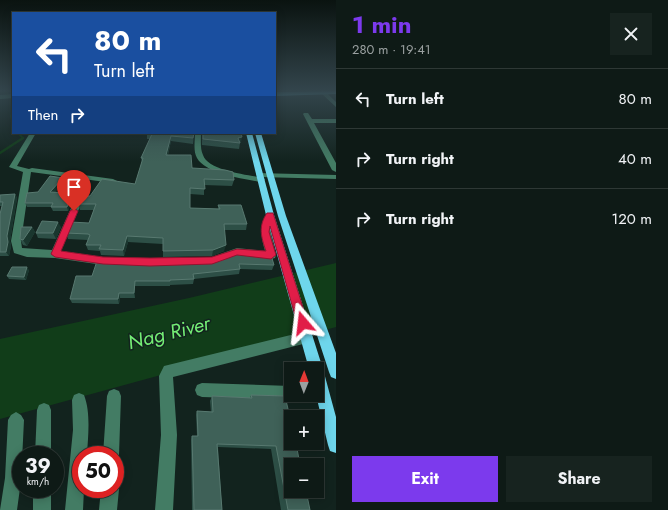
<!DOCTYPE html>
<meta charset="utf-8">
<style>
body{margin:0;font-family:Jost,sans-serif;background:#17231f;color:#f1f3f6;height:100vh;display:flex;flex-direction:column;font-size:15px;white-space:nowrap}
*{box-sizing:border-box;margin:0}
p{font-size:13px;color:#9ba1a1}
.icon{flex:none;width:22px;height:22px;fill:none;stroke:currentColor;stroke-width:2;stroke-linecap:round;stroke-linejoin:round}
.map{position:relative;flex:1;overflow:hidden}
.details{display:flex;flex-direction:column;background:#0e1a16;width:332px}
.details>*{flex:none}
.guide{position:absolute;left:12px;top:12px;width:264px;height:122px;border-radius:0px;box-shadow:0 2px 10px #0003,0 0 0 1px #2e3835;background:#1a4fa0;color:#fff;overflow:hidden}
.needle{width:26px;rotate:1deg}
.controls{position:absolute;left:284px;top:362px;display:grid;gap:8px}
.controls a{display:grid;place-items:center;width:40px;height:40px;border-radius:0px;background:#0e1a16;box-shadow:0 2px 10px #0003,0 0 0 1px #2e3835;font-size:20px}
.speed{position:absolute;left:12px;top:446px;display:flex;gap:8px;font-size:20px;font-weight:700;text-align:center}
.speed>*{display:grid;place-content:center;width:52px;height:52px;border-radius:50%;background:#0e1a16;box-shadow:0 2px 10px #0003,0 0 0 1px #2e3835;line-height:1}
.speed small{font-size:10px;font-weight:400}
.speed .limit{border:6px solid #d22;background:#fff;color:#111}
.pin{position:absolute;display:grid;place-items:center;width:34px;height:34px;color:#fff;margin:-41px -17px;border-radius:50% 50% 50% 0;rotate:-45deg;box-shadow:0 0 4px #0007}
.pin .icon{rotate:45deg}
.me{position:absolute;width:44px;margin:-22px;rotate:343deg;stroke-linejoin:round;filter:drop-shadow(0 0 3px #0008)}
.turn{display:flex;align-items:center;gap:14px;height:84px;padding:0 16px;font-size:18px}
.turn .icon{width:52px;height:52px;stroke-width:2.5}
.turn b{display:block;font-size:28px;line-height:34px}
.then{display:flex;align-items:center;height:38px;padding:0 16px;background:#0003;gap:8px;font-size:15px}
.round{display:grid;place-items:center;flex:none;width:42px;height:42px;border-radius:0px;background:#17231f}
.headline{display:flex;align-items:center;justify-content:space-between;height:68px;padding:0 16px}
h1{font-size:24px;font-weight:700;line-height:30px;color:#7c3aed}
.button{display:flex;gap:8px;margin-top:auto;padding:8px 16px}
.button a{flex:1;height:46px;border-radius:0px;background:#7c3aed;color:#fff;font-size:16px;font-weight:700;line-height:46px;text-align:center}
.button a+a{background:#17231f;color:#f1f3f6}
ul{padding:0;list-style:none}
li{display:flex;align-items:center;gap:12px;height:60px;padding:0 16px;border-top:1px solid #2e3835}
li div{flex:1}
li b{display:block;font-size:15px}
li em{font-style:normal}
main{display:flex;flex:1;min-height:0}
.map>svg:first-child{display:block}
.water{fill:#113d19}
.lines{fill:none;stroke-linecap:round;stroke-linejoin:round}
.stream-far1{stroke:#113d19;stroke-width:2}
.stream{stroke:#113d19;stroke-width:2.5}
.minor{fill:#437c64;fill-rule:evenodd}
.major{fill:#6ed6ec;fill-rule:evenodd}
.wall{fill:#2d4f46}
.shaded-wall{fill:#1a362e}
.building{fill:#3f6158;stroke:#587970}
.route{fill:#e11d48;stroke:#92132f}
.labels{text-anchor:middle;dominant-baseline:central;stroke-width:3;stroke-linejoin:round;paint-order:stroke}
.near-water-label{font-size:20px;font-style:italic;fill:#74ed75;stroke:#12231e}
</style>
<main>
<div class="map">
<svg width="336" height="510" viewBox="0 0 336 510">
<rect width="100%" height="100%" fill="#12231e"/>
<path class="water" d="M336 263V327L0 419V339L189 298Z"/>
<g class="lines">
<path class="stream-far1" d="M0 92 8 93 13 97
M13 111 11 116 13 124
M18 133 23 138 22 139"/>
<path class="stream" d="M0 153 23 138"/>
<path class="minor" d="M321 91H325L336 102V107L321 93Z
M13 94V98L0 99V95Z
M304 113H308L312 119H336V123H314L336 163V172L332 170 303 114Z
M30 133H36L17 166 29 169 32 168 113 179 117 181 113 183 31 172 21 241 22 248 52 250 76 197 80 194 84 197 61 251 103 257 181 259 212 257 237 248 265 251C261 237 259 226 267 213L270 212 274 215 270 230 276 255 275 258 271 259 237 256 212 265 181 267 103 265 55 258 27 257 14 253 11 241 23 172 9 167Z
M195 133H201C201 140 200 149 203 155 208 171 249 175 264 178L265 180 261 182C244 179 206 174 197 158 193 151 195 141 195 133Z
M257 173 336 175V179L260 177 256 175Z
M307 331 311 333 313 337 311 341 307 343 173 377 177 435 173 510H155L161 435 159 376 164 366Z
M202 383 291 386V395H297L296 398 291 400 202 397 197 395 195 390 197 385Z
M114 389 119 391 121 396 119 455 115 461V455H103L107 396 109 391Z
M79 393 84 395C91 413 88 436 87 455H81V489H84L83 510H65L73 430 72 400 74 395Z
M44 403 49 405 51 410V455H35L37 410 39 405Z
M16 412 21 415 24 420 21 481 17 510H0L5 478 8 420 11 415Z
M115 483 119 489 117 510H99L101 489H115Z
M33 489H51V510H33Z"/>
<path class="major" d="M336 91V94L275 96V92Z
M246 133H252L274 215 323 369 336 417V453L330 451 328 445 316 395H317V369H309L266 215Z
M255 133H261L286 216 336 353V379L331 377 329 372 278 216Z"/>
</g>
<path class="wall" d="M147 133H194L193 144 171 141 168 155 192 168 234 180 232 186 204 185V195L190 194V208L218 209V205L247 224 246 230H224V251L212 256 163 257V244L128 242 124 256 101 255 100 251 88 250 86 245 88 240 68 239 66 233 89 223 94 210H80L78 204 90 196 135 184 142 162 141 158 150 139H147Z
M202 133H241V143H240L239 149 202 145Z
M64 182 55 192 69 197 72 201 68 211H53L51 207H27L25 203 38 192Z
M15 194 17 198 10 241 11 246 9 256H0V214L2 206H0V195Z
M32 227 35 232 27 246 23 245 20 239Z
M61 227 56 239 38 238 36 233Z
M181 263 274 265 272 270 240 269 239 274 194 279 193 284 170 285V286H135V298H120L119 304 72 303 70 299 92 276Z
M29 270 26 280 9 279 7 276Z
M251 395 310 510H281L271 449 218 447 222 510H192L191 440 192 436H197L196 415 197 411 211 412 210 401 212 396 250 398Z"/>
<path class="shaded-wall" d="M171 136V141L166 161V155Z
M242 137 241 143H238V138Z
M63 178 64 182 52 196 50 192Z
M68 193 69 197H71L72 201 68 211 67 207Z
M15 194 17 198 10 241 11 246 9 256 6 252 7 236Z
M58 222 61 227 56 239 53 233Z
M32 227 35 232 27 246 23 240Z
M127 236 128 242 124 256 123 250Z
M226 245 224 251 212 256 213 250Z
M27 267 29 270 26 280 24 277Z
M135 281V298L134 293Z
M119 293 120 298 119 304 118 299Z"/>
<path class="building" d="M147 133H194L193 138 171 136 166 155H191L192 168 225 170 233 172 234 180 204 179 205 189 190 188V208L220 209 218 205H241L247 224H224L226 245 213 250 163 251V238L127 236 123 250 99 249 101 245H86L90 235 88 234 66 233 70 222 89 223 96 204H78L82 196H90L102 179 135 184 143 158H141L152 134Z
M203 133H241L242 137 238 138 240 143 203 139Z
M50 176 63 178 50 192 68 193 69 197H71L67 207H51L53 203H25L27 193 38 192Z
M15 194 7 236 8 242 6 252H0V214L3 202H0V195Z
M42 221 58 222 53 233H36Z
M21 227H32L23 240 20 239Z
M239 252 271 255 274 265 239 264 240 269 193 274 194 279 170 280V281H135L134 293H119L118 299H70L76 276H92L97 261 181 263 213 261Z
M12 267H27L24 277 7 276Z
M251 395 285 396 291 422V443H296L300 465H291V491H306L310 510H288L276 446 217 444 222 510H194L192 436H198L197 411 213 412 212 396 252 398Z"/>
<linearGradient id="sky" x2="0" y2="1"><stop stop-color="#0a1310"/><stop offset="0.56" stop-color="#33454c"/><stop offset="1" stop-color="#33454c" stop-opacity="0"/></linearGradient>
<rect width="336" height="162" fill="url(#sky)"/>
<path class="route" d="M74 208 78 211 61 251 103 257 150 258 212 257 237 249 266 251C261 237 258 226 267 213H273L308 323 307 326 303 328 299 326 297 323 270 226 269 232 276 255 271 259 237 255 212 264 150 266 103 264 55 257 51 254 70 211Z"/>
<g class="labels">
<g class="near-water-label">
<text transform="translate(169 333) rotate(-14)">Nag River</text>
</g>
</g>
</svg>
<div class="controls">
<a><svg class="needle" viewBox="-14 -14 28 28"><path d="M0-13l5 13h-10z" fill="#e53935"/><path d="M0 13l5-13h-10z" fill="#9ba1a1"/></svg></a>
<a>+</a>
<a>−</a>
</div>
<div class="speed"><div>39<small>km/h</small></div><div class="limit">50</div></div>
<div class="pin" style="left:74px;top:211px;background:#d93025"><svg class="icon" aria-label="arrive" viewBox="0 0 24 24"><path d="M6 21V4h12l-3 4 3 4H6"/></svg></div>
<svg class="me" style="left:303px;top:323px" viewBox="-20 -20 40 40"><path d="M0-17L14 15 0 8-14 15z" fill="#e11d48" stroke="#fff" stroke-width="4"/></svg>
<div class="guide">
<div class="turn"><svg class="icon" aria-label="left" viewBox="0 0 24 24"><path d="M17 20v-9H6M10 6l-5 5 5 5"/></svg><div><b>80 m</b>Turn left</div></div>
<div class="then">Then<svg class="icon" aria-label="right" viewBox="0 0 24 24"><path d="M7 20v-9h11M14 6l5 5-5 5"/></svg></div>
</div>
</div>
<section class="details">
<div class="headline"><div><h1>1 min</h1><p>280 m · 19:41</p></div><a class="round"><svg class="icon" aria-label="close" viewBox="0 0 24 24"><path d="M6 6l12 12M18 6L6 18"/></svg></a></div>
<ul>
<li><svg class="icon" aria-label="left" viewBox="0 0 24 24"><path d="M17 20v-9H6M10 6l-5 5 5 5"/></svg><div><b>Turn left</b></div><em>80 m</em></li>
<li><svg class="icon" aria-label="right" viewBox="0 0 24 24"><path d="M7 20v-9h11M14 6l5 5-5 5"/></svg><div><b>Turn right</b></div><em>40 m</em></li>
<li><svg class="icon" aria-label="right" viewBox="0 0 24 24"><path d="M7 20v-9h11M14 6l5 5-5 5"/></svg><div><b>Turn right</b></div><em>120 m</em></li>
</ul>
<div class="button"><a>Exit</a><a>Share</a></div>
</section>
</main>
